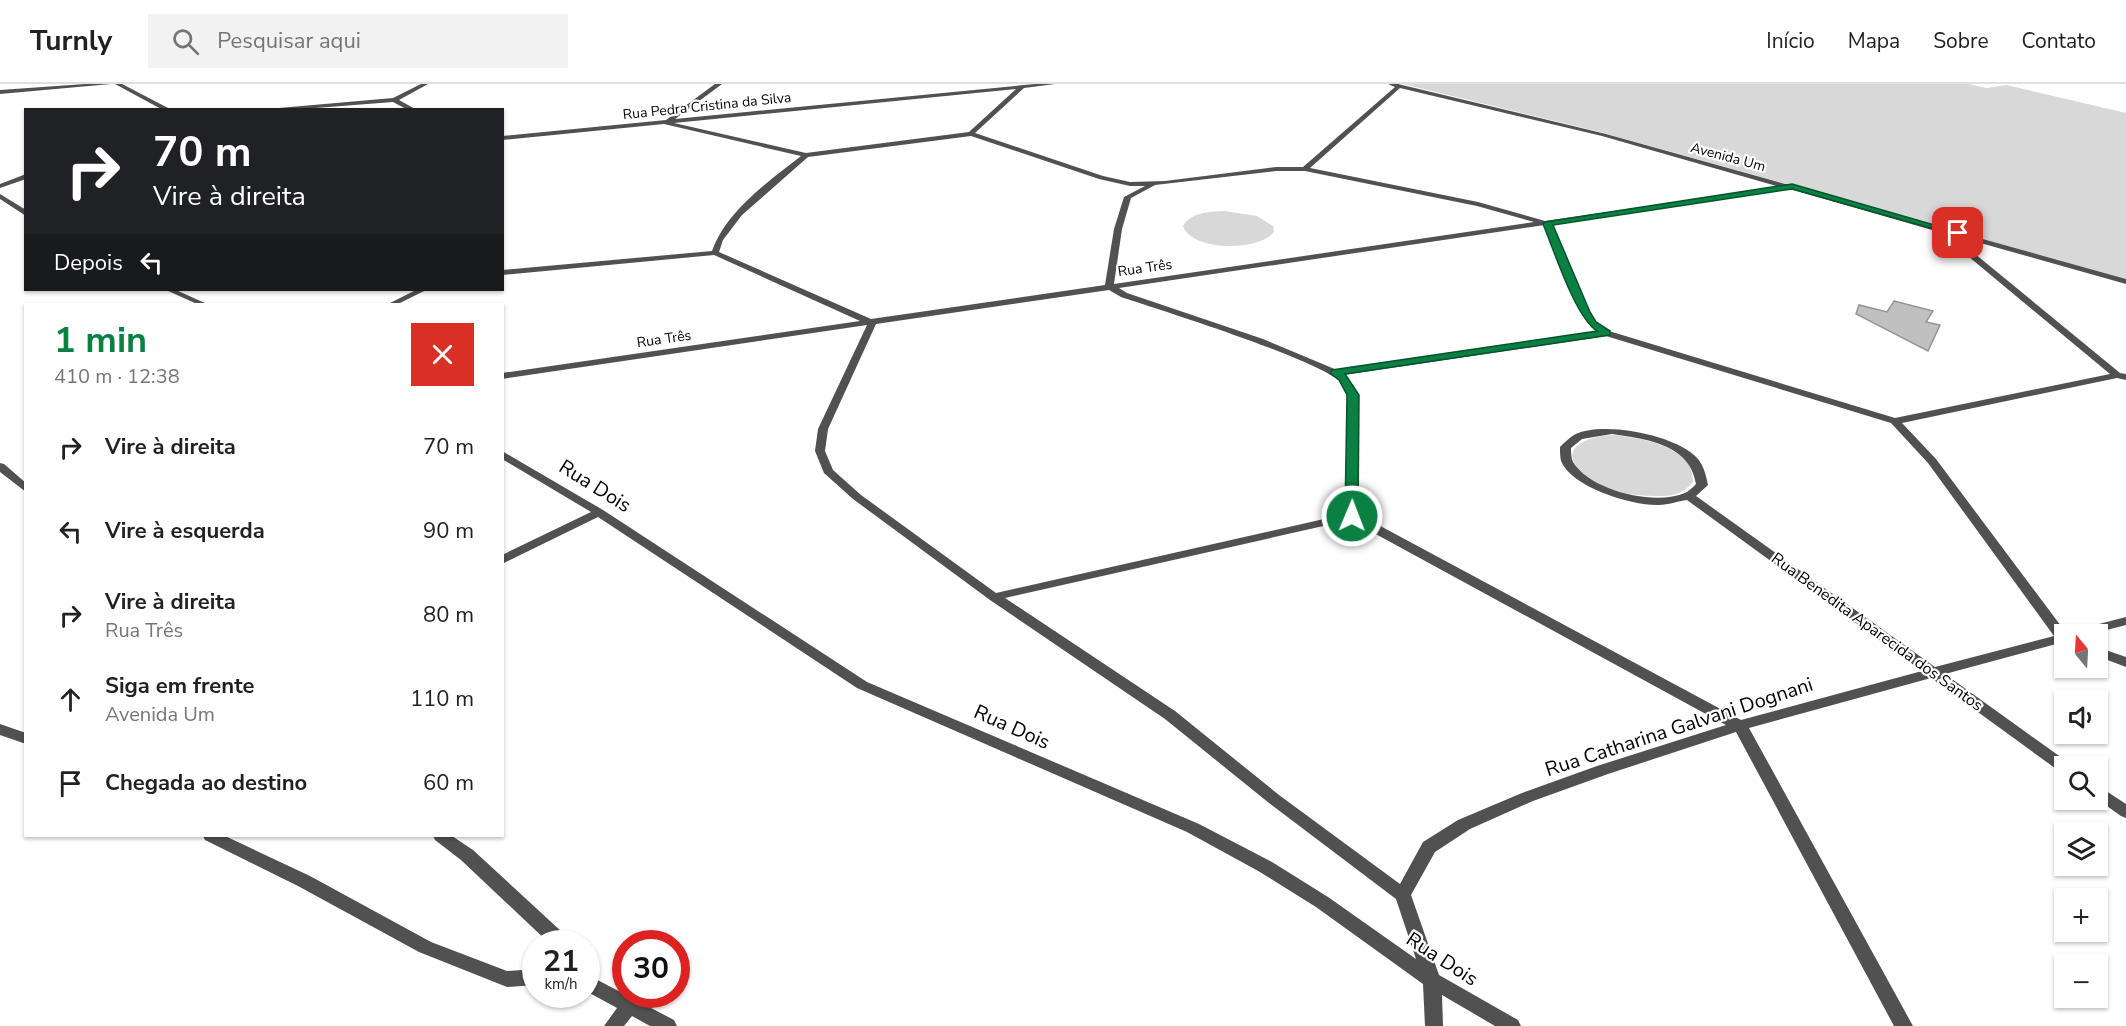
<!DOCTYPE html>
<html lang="pt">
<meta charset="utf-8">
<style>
body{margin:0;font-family:"Nunito Sans",sans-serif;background:#f2f2f2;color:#202124;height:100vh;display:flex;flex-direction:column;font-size:22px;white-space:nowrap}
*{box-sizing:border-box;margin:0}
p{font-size:20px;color:#757577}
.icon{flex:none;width:33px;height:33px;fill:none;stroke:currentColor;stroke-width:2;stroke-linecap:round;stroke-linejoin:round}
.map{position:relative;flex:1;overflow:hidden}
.details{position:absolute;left:24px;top:219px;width:480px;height:534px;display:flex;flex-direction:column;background:#fff;border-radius:0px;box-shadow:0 2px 4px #0004}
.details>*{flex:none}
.guide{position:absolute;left:24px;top:24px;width:480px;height:183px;border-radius:0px;box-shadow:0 2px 4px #0004;background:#202124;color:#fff;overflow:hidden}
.needle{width:39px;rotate:342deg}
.buttons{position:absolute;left:2054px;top:540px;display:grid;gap:12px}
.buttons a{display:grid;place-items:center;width:54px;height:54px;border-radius:0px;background:#fff;box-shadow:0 2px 4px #0004;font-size:30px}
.speed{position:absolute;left:522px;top:846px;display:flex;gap:12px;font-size:30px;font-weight:700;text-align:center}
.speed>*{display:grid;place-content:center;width:78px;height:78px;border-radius:50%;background:#fff;box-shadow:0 2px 4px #0004;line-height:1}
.speed small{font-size:15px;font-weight:400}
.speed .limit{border:9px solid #d22;background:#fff;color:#111}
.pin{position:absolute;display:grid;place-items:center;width:51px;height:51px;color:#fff;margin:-26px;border-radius:12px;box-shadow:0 3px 9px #0006}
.me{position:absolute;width:66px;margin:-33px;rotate:1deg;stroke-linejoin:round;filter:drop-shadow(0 0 4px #0008)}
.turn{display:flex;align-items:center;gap:21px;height:126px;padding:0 30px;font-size:27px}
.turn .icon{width:78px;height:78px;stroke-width:2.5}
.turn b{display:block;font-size:42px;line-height:51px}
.then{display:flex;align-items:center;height:57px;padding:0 30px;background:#0003;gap:12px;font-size:22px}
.round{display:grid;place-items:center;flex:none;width:63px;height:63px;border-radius:0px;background:#f2f2f2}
.overview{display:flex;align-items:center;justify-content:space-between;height:102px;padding:0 30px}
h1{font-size:36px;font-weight:700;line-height:45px;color:#0b8043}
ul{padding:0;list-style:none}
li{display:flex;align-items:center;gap:18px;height:84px;padding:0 30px}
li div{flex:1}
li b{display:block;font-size:22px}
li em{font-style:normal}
header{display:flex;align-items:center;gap:36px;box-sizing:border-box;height:84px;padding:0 30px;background:#fff;border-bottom:2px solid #e0e0e0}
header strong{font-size:28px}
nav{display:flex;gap:33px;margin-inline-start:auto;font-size:21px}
.search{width:420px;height:54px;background:#f2f2f2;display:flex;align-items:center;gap:15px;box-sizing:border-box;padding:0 21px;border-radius:0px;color:#757577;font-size:22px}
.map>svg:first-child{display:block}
.green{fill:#d8d8d8}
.building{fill:#c0c0c0;stroke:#959595;stroke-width:1.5}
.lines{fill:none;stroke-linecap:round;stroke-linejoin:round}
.minor{fill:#515151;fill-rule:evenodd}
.route{fill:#0b8043;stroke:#07532c;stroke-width:1.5}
.labels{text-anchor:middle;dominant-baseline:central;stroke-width:4.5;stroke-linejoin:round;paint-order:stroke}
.far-street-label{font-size:14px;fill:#000;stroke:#fff}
.street-label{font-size:16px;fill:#000;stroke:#fff}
.near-street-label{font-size:20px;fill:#000;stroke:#fff}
</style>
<header>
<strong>Turnly</strong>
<div class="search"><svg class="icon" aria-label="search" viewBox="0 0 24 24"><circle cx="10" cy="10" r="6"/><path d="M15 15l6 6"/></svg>Pesquisar aqui</div>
<nav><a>Início</a><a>Mapa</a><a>Sobre</a><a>Contato</a></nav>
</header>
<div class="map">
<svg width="2126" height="942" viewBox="0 0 2126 942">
<rect width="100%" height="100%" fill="#fff"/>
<path class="green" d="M1403 0H1968L1987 4 2006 1 2126 29V195L1600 48Z
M1224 127 1257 132 1273 142 1274 148C1259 168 1191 167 1183 142 1191 128 1209 128 1224 127Z
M1614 351C1641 354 1695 363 1693 398 1690 401 1686 405 1683 407 1675 412 1664 412 1655 412 1636 412 1614 409 1596 398 1553 373 1574 353 1614 351Z"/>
<path class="building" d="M1894 217 1933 227 1926 238 1940 241 1928 267 1856 230 1859 221 1887 228Z"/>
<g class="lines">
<path class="minor" d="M85 0H111L0 10V6Z
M115 0H122L172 26H163Z
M421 0H428L399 16 417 26H408L393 18 290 26H256L393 14Z
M715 0H722L675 35 1035 0H1055L1024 4 975 49 1103 92 1130 98 1165 97 1276 83H1303L1395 3 1388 0H1398L1606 50 2126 195V200L1952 151 2120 289 2126 290V296L2117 294 1902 339 1936 375 2067 550H2064V560L2060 559 1945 590 2069 679 2071 682H2064V689L2059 687 1931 594 1749 644 1913 942H1894L1736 648 1608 690 1533 717 1470 745 1435 768 1411 811 1439 891 1518 936 1521 942H1495L1442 911 1443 942H1425L1423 900 1316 823 1260 788 1187 748 857 604 598 433 502 480V471L591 428 502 375V367L603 426 867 598 1199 740 1272 778 1328 813 1416 875 1396 815 1269 719 1165 635 990 516 853 415 824 389 815 367 818 345 867 241 502 295V289L860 237 714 171 502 191V186L712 167C727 126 768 98 801 72L664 40 502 56V52L666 36ZM1400 4 1602 52 1780 103 1545 137 1478 118 1310 84ZM1016 5 969 48 806 69 674 39ZM971 52 1099 95 1130 102H1145L1124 113 1114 145 1105 201 871 235 719 168 723 156 742 131 808 73ZM1276 87H1305L1477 122 1534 138 1114 200 1122 145 1131 114 1155 101ZM1790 105 1939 148 2110 290 1895 334 1609 247 1596 238 1589 228 1552 140ZM1545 141C1556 169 1575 231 1598 247L1337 286 1263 255 1127 209 1119 204ZM1109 206 1121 213C1154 224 1334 280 1344 302 1354 325 1347 402 1346 430L996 509 861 411 833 386 825 367 828 345 876 240ZM1606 252 1891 339 1928 379 2054 552 1935 583 1696 412 1708 401C1706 391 1704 383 1698 375 1678 351 1601 336 1574 351 1569 354 1564 359 1560 363 1560 367 1560 373 1561 377 1572 404 1633 422 1659 421 1668 421 1678 417 1687 416L1922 587 1741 636 1358 430 1359 323 1354 302 1344 291ZM1612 350C1646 355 1690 360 1696 400 1693 403 1689 407 1685 409 1655 422 1591 407 1573 378 1571 374 1571 368 1571 364L1582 355ZM1350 436 1726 641 1597 682 1522 709 1458 736 1423 758 1400 800 1279 711 1175 627 1005 514Z
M26 90V95L0 104V100Z
M0 110 26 126V132L0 115Z
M166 206H176L207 220H197Z
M416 206H426L398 220H388Z
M0 379 4 380 26 399V408L0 388Z
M2126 533V541L2091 550H2070L2072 547Z
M2097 563 2126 573V583L2097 572Z
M0 640 26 649V660L0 651Z
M2097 701 2126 720V734L2121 732 2097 715Z
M203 752H225L310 792 431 858 507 887 536 885V901L507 903 419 868 298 802 205 756Z
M433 752H452L473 766 562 848 567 860H550L461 776 435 756Z
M586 890 674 936 677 942H650L632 932 624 942H604L617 924 586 907Z"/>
</g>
<path class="route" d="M1792 100 1962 149 1955 151 1792 105 1553 141 1590 228 1596 238 1610 247V251L1345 290 1359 311 1358 432 1356 435H1347L1345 432 1347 311 1339 296 1330 289 1332 286 1597 247C1575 233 1554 166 1543 140L1545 138Z"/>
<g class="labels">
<g class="far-street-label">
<text transform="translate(707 22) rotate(-6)">Rua Pedra Cristina da Silva</text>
<text transform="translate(1728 73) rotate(15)">Avenida Um</text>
<text transform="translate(1145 184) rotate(-8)">Rua Três</text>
<text transform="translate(664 255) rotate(-8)">Rua Três</text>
</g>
<g class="street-label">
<text transform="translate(1877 548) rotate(36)">Rua Benedita Aparecida dos Santos</text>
</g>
<g class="near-street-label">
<text transform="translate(595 402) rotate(32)">Rua Dois</text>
<text transform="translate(1012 643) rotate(24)">Rua Dois</text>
<text transform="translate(1679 643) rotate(-18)">Rua Catharina Galvani Dognani</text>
<text transform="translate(1442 875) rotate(33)">Rua Dois</text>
</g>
</g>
</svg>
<div class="buttons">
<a><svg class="needle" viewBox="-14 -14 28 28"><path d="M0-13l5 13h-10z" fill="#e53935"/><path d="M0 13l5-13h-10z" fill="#757577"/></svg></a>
<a><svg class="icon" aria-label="sound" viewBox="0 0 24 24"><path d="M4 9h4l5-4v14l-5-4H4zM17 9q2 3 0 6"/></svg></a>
<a><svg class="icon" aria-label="search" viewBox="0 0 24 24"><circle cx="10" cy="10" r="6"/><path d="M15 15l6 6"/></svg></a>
<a><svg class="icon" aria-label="layers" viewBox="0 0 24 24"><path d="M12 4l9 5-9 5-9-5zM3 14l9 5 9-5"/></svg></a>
<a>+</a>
<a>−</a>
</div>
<div class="speed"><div>21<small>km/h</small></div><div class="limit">30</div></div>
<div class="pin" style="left:1958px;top:149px;background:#d93025"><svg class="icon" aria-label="arrive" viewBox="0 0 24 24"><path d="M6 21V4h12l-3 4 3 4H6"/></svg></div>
<svg class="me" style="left:1352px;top:432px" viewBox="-20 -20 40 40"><circle r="17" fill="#0b8043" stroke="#fff" stroke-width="3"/><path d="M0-11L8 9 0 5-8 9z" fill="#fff"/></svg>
<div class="guide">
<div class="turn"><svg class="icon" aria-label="right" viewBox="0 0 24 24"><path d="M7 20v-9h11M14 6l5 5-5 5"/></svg><div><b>70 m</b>Vire à direita</div></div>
<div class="then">Depois<svg class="icon" aria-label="left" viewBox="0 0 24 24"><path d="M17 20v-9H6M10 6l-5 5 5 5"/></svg></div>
</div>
<section class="details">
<div class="overview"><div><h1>1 min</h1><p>410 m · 12:38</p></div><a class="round" style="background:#d93025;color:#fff"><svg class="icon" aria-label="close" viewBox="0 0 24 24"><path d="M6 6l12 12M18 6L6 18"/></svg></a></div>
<ul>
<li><svg class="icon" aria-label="right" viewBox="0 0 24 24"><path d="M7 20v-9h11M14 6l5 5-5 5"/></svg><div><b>Vire à direita</b></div><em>70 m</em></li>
<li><svg class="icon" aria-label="left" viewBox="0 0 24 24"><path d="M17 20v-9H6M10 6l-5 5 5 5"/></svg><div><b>Vire à esquerda</b></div><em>90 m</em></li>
<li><svg class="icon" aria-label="right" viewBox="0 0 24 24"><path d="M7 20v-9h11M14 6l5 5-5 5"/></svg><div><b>Vire à direita</b><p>Rua Três</p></div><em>80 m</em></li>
<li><svg class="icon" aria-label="ahead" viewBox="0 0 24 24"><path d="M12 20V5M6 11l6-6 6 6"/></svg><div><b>Siga em frente</b><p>Avenida Um</p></div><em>110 m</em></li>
<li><svg class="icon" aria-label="arrive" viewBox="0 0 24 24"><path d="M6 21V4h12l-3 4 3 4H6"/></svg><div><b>Chegada ao destino</b></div><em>60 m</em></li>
</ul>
</section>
</div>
